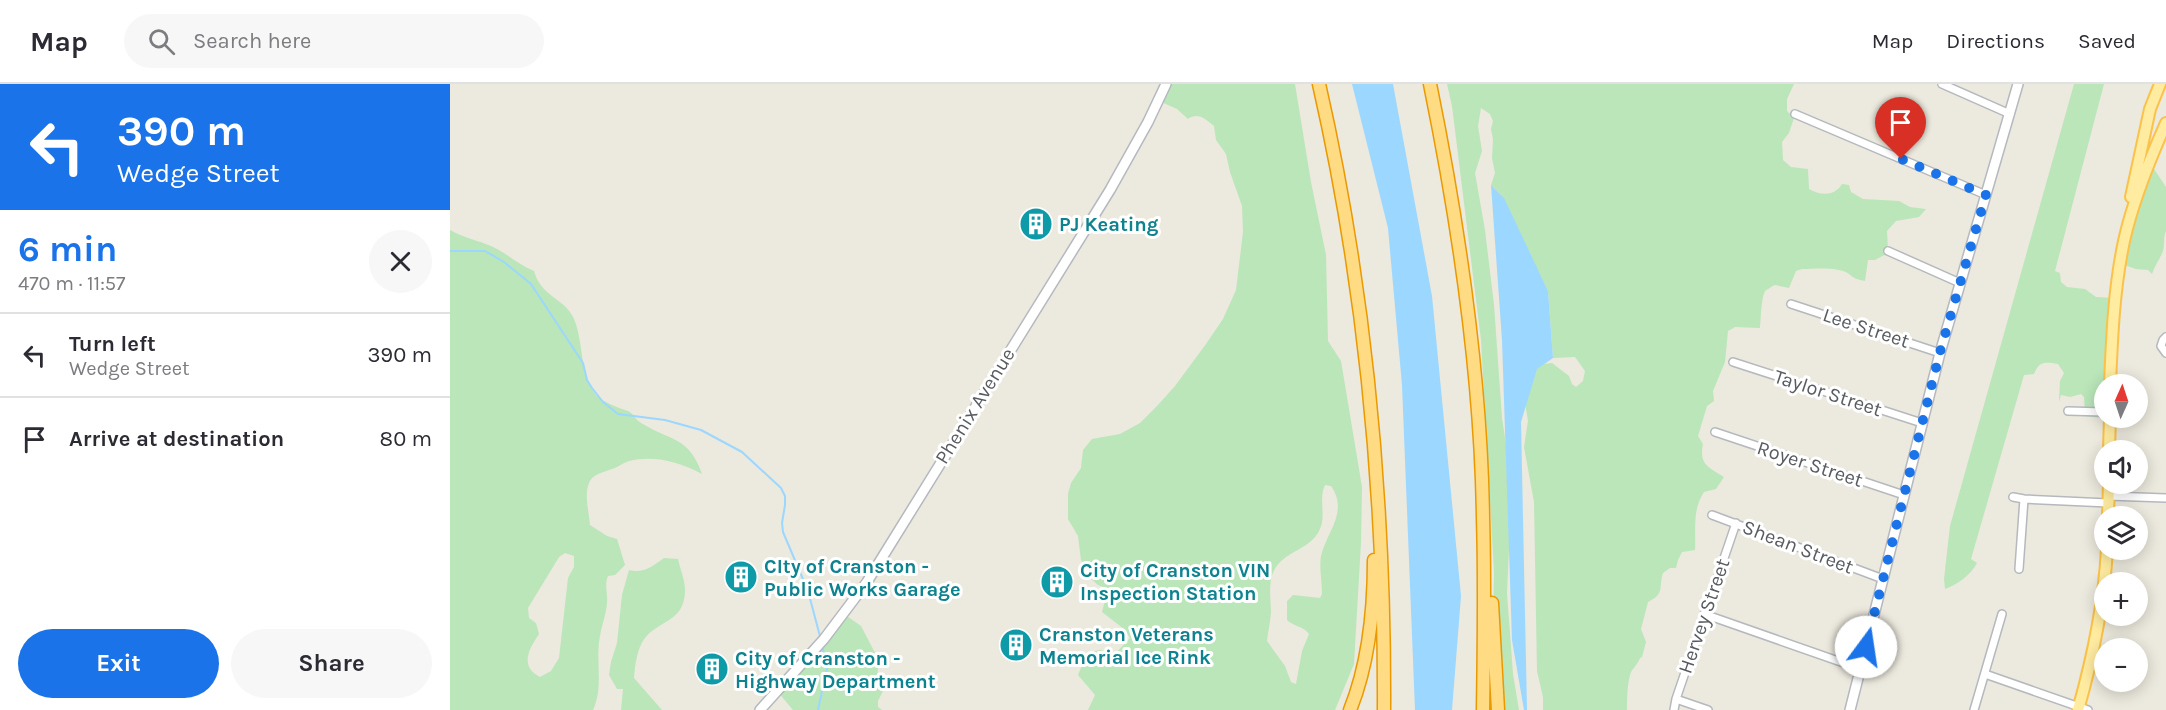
<!DOCTYPE html>
<meta charset="utf-8">
<style>
body{margin:0;font-family:Karla,sans-serif;background:#f7f7f7;color:#2b2b33;height:100vh;display:flex;flex-direction:column;font-size:22px;white-space:nowrap}
*{box-sizing:border-box;margin:0}
p{font-size:20px;color:#7c7c81}
.icon{flex:none;width:33px;height:33px;fill:none;stroke:currentColor;stroke-width:2;stroke-linecap:round;stroke-linejoin:round}
.map{position:relative;flex:1;overflow:hidden}
.side{display:flex;flex-direction:column;background:#fff;width:450px}
.side>*{flex:none}
.top-card{background:#1a73e8;color:#fff;overflow:hidden}
.needle{width:39px;rotate:3deg}
.fabs{position:absolute;left:1644px;top:290px;display:grid;gap:12px}
.fabs a{display:grid;place-items:center;width:54px;height:54px;border-radius:50%;background:#fff;box-shadow:0 3px 15px #0003;font-size:30px}
.pin{position:absolute;display:grid;place-items:center;width:51px;height:51px;color:#fff;margin:-62px -26px;border-radius:50% 50% 50% 0;rotate:-45deg;box-shadow:0 0 6px #0007}
.pin .icon{rotate:45deg}
.me{position:absolute;width:66px;margin:-33px;rotate:14deg;stroke-linejoin:round;filter:drop-shadow(0 0 4px #0008)}
.turn{display:flex;align-items:center;gap:21px;height:126px;padding:0 18px;font-size:27px}
.turn .icon{width:78px;height:78px;stroke-width:2.5}
.turn b{display:block;font-size:42px;line-height:51px}
.round{display:grid;place-items:center;flex:none;width:63px;height:63px;border-radius:32px;background:#f7f7f7}
.overview{display:flex;align-items:center;justify-content:space-between;height:102px;padding:0 18px}
h1{font-size:36px;font-weight:700;line-height:45px;color:#1a73e8}
.primary-button{display:flex;gap:12px;margin-top:auto;padding:12px 18px}
.primary-button a{flex:1;height:69px;border-radius:36px;background:#1a73e8;color:#fff;font-size:24px;font-weight:700;line-height:69px;text-align:center}
.primary-button a+a{background:#f7f7f7;color:#2b2b33}
ul{padding:0;list-style:none}
li{display:flex;align-items:center;gap:18px;height:84px;padding:0 18px;border-top:2px solid #e1e1e2}
li div{flex:1}
li b{display:block;font-size:22px}
li em{font-style:normal}
header{display:flex;align-items:center;gap:36px;box-sizing:border-box;height:84px;padding:0 30px;background:#fff;border-bottom:2px solid #e1e1e2}
header strong{font-size:28px}
nav{display:flex;gap:33px;margin-inline-start:auto;font-size:21px}
.search{width:420px;height:54px;background:#f7f7f7;display:flex;align-items:center;gap:15px;box-sizing:border-box;padding:0 21px;border-radius:33px;color:#7c7c81;font-size:22px}
main{display:flex;flex:1;min-height:0}
.map>svg:first-child{display:block}
.green{fill:#bae6b9;fill-rule:evenodd}
.water{fill:#9cd7ff}
.lines{fill:none;stroke-linecap:round;stroke-linejoin:round}
.stream{stroke:#9cd7ff;stroke-width:2}
.street-casing{stroke:#b5b8bd;stroke-width:10}
.secondary-casing{stroke:#b5b9bf;stroke-width:12}
.primary-casing{stroke:#fac24a;stroke-width:14}
.highway-casing{stroke:#eb9900;stroke-width:15}
.street{stroke:#fff;stroke-width:7}
.secondary{stroke:#fff;stroke-width:9}
.primary{stroke:#ffeca1;stroke-width:10}
.highway{stroke:#ffdb83;stroke-width:12}
.route{stroke:#1a73e8;stroke-width:10;stroke-dasharray:0 18}
.labels{text-anchor:middle;dominant-baseline:central;stroke-width:6;stroke-linejoin:round;paint-order:stroke}
.culture-label{font-size:20px;font-weight:bold;fill:#0d838f;stroke:#fff;text-anchor:start}
.street-label{font-size:20px;fill:#585c61;stroke:#fff}
</style>
<header>
<strong>Map</strong>
<div class="search"><svg class="icon" aria-label="search" viewBox="0 0 24 24"><circle cx="10" cy="10" r="6"/><path d="M15 15l6 6"/></svg>Search here</div>
<nav><a>Map</a><a>Directions</a><a>Saved</a></nav>
</header>
<main>
<section class="side">
<div class="top-card">
<div class="turn"><svg class="icon" aria-label="left" viewBox="0 0 24 24"><path d="M17 20v-9H6M10 6l-5 5 5 5"/></svg><div><b>390 m</b>Wedge Street</div></div>
</div>
<div class="overview"><div><h1>6 min</h1><p>470 m · 11:57</p></div><a class="round"><svg class="icon" aria-label="close" viewBox="0 0 24 24"><path d="M6 6l12 12M18 6L6 18"/></svg></a></div>
<ul>
<li><svg class="icon" aria-label="left" viewBox="0 0 24 24"><path d="M17 20v-9H6M10 6l-5 5 5 5"/></svg><div><b>Turn left</b><p>Wedge Street</p></div><em>390 m</em></li>
<li><svg class="icon" aria-label="arrive" viewBox="0 0 24 24"><path d="M6 21V4h12l-3 4 3 4H6"/></svg><div><b>Arrive at destination</b></div><em>80 m</em></li>
</ul>
<div class="primary-button"><a>Exit</a><a>Share</a></div>
</section>
<div class="map">
<svg width="1716" height="626" viewBox="0 0 1716 626">
<rect width="100%" height="100%" fill="#ece9de"/>
<path class="green" d="M716 0H845L861 98 876 171 878 257 891 277 912 403 911 458 904 580 885 626H638L645 611 628 591 637 569 650 566 665 570 680 554 674 545 652 528 658 505 648 501 639 493 636 483 631 476 628 452 618 435V410L621 399 631 384 633 366 642 355 670 350 690 339 707 322 725 302 756 260 773 235 786 206 793 148 792 122 780 88 776 70 766 56 764 42C755 35 748 28 738 35L727 25 709 17ZM875 401 881 402C899 428 877 447 871 472 869 483 872 498 872 510L870 514 843 511 837 517V536C843 542 855 543 859 550L852 567 846 600 841 598 835 582 817 557C818 548 820 539 821 529 821 515 817 496 826 483 837 467 861 464 869 447 877 433 868 415 875 401Z
M997 0H1344L1337 15V27L1344 34 1339 49 1332 58 1333 76 1341 83 1358 85 1359 105C1371 112 1385 112 1392 100L1399 101 1401 108 1413 115 1449 117 1460 123 1476 125 1469 133 1446 137 1437 147 1438 167 1440 168 1425 176H1418L1415 197C1401 195 1402 190 1393 187 1380 183 1364 185 1352 185L1346 187 1339 204 1325 201C1324 201 1317 206 1316 206 1311 211 1311 236 1310 244L1285 243 1278 247 1275 278 1263 307 1264 317 1257 322 1248 352 1253 360C1249 380 1257 383 1274 393L1266 405 1254 408C1242 426 1246 445 1245 466L1232 468 1228 476 1226 484H1220L1213 489C1208 503 1216 509 1198 518L1191 545 1196 558 1192 573 1190 574C1187 582 1182 584 1180 591 1177 603 1177 615 1177 626H1093V613L1087 587 1084 418 1074 363 1078 337 1071 295 1093 280 1102 279 1119 292 1122 300 1126 303 1133 297 1135 287 1125 273 1103 274 1098 207 1051 111 1041 101 1045 89 1042 74 1043 55 1041 45 1043 37 1040 30 1031 24 1028 42 1032 67 1025 89 1035 146 1044 221 1052 334 1062 400 1057 509 1063 590 1069 626H1048L1043 545 1044 488 1031 256 1002 22Z
M1624 0H1654L1605 187 1610 189 1611 198 1617 203 1635 205 1646 213 1665 214 1661 300H1654V333H1660L1659 335 1635 332 1634 313 1631 310 1620 313 1611 311 1609 318 1610 297 1614 289 1608 280C1595 278 1589 277 1584 290L1574 291 1521 475 1527 479C1520 492 1508 500 1495 505L1494 495 1500 442Z
M1704 85 1716 103V147C1713 154 1715 160 1713 167 1710 175 1705 181 1702 190L1698 186 1686 185 1671 180 1695 92Z
M0 146C14 154 27 156 41 162 57 169 68 181 84 187 91 213 115 214 124 235 134 259 129 289 146 311 152 318 169 324 178 327 183 329 186 336 191 339 220 357 239 352 252 390 230 378 204 371 179 377 173 379 168 383 162 385 154 388 142 390 139 399 134 411 139 428 140 441L157 452 167 455 175 481 165 491 158 492C154 501 158 509 157 519 156 531 152 540 150 552 145 576 154 603 143 626H0ZM115 469 124 472V483L118 494 109 574 101 587 90 593C69 582 79 565 89 550L86 539 79 534 78 524 109 473Z
M214 474 228 475C230 485 235 496 235 506 235 538 209 536 195 554 187 564 185 581 184 594L212 626H171L173 605H167L159 591 161 578 167 559 172 511 179 486C193 490 203 482 214 474Z
M394 530 411 542 424 567 431 575C425 588 428 595 433 607L428 617V623L432 626H343L328 608Z"/>
<path class="water" d="M902 0H943L982 212 1011 512 1002 626H965L952 301 938 144Z
M1041 101 1054 114 1098 207 1103 274 1087 285 1071 338 1077 626H1074L1062 556 1052 256Z"/>
<g class="lines">
<path class="stream" d="M0 167H35L54 178 81 200 133 279 137 296 142 304 153 318 168 330 215 336 251 346 292 368 331 404 335 412V421L332 439 333 448 358 507 371 556
M368 626 377 585 372 561"/>
<g class="street-casing">
<path id="street" d="M1492 0 1560 30
M1345 30 1536 111
M1438 167 1510 199
M1341 220 1490 269
M1716 253 1713 256 1711 262 1716 269
M1283 278 1472 339
M1618 327 1654 328
M1265 348 1454 411
M1658 412 1716 414
M1563 413 1574 415 1658 419
M1262 431 1433 495
M1569 485 1574 415
M1254 530 1411 585
M1535 590 1638 626
M1226 615 1258 626
M1224 626 1226 615 1286 439
M1524 626 1552 530"/>
</g>
<g class="secondary-casing">
<path id="secondary" d="M310 626 374 555 417 498 660 106 698 38 716 0
M1400 626 1490 269 1568 0"/>
</g>
<g class="primary-casing">
<path id="primary" d="M1681 113 1700 25 1710 0
M1660 300C1662 252 1664 204 1674 157 1683 116 1699 77 1716 39
M1659 366 1660 333
M1658 432 1659 399
M1628 626C1643 573 1654 520 1657 465"/>
</g>
<g class="highway-casing">
<path id="highway" d="M869 0C916 206 935 415 934 626
M980 0C1009 142 1031 289 1033 434 1035 498 1034 562 1033 626
M1042 519 1048 626
M900 626C919 579 924 527 924 476"/>
</g>
<use href="#street" class="street"/>
<use href="#secondary" class="secondary"/>
<use href="#primary" class="primary"/>
<use href="#highway" class="highway"/>
</g>
<g class="lines">
<path class="route" d="M1416 563 1490 268 1536 111 1451 75"/>
</g>
<defs>
<g id="building-disc" transform="scale(1.725)"><circle r="9.5" fill="#0f9aa8" stroke="#fff"/><path d="M-4-6H4V6H1V3H-1V6H-4ZM-2.5-4.3h1.7v1.8h-1.7ZM.8-4.3h1.7v1.8H.8ZM-2.5-1h1.7V.8h-1.7ZM.8-1h1.7V.8H.8Z" fill="#fff"/></g>
</defs>
<g fill-rule="evenodd">
<use href="#building-disc" x="586" y="140"/>
<use href="#building-disc" x="291" y="493"/>
<use href="#building-disc" x="607" y="498"/>
<use href="#building-disc" x="566" y="561"/>
<use href="#building-disc" x="262" y="585"/>
</g>
<g class="labels">
<g class="culture-label">
<text x="609" y="140">PJ Keating</text>
<text x="314" y="482">CIty of Cranston -<tspan x="314" dy="23">Public Works Garage</tspan></text>
<text x="630" y="486">City of Cranston VIN<tspan x="630" dy="23">Inspection Station</tspan></text>
<text x="589" y="550">Cranston Veterans<tspan x="589" dy="23">Memorial Ice Rink</tspan></text>
<text x="285" y="574">City of Cranston -<tspan x="285" dy="23">Highway Department</tspan></text>
</g>
<g class="street-label">
<text transform="translate(1416 244) rotate(18)">Lee Street</text>
<text transform="translate(1378 309) rotate(18)">Taylor Street</text>
<text transform="translate(525 322) rotate(-58)">Phenix Avenue</text>
<text transform="translate(1360 380) rotate(18)">Royer Street</text>
<text transform="translate(1348 463) rotate(21)">Shean Street</text>
<text transform="translate(1254 532) rotate(-71)">Hervey Street</text>
</g>
</g>
</svg>
<div class="fabs">
<a><svg class="needle" viewBox="-14 -14 28 28"><path d="M0-13l5 13h-10z" fill="#e53935"/><path d="M0 13l5-13h-10z" fill="#7c7c81"/></svg></a>
<a><svg class="icon" aria-label="sound" viewBox="0 0 24 24"><path d="M4 9h4l5-4v14l-5-4H4zM17 9q2 3 0 6"/></svg></a>
<a><svg class="icon" aria-label="layers" viewBox="0 0 24 24"><path d="M12 4l9 5-9 5-9-5zM3 14l9 5 9-5"/></svg></a>
<a>+</a>
<a>−</a>
</div>
<div class="pin" style="left:1451px;top:75px;background:#d93025"><svg class="icon" aria-label="arrive" viewBox="0 0 24 24"><path d="M6 21V4h12l-3 4 3 4H6"/></svg></div>
<svg class="me" style="left:1416px;top:563px" viewBox="-20 -20 40 40"><circle r="19" fill="#fff"/><path d="M0-13L10 11 0 6-10 11z" fill="#1a73e8"/></svg>
</div>
</main>
